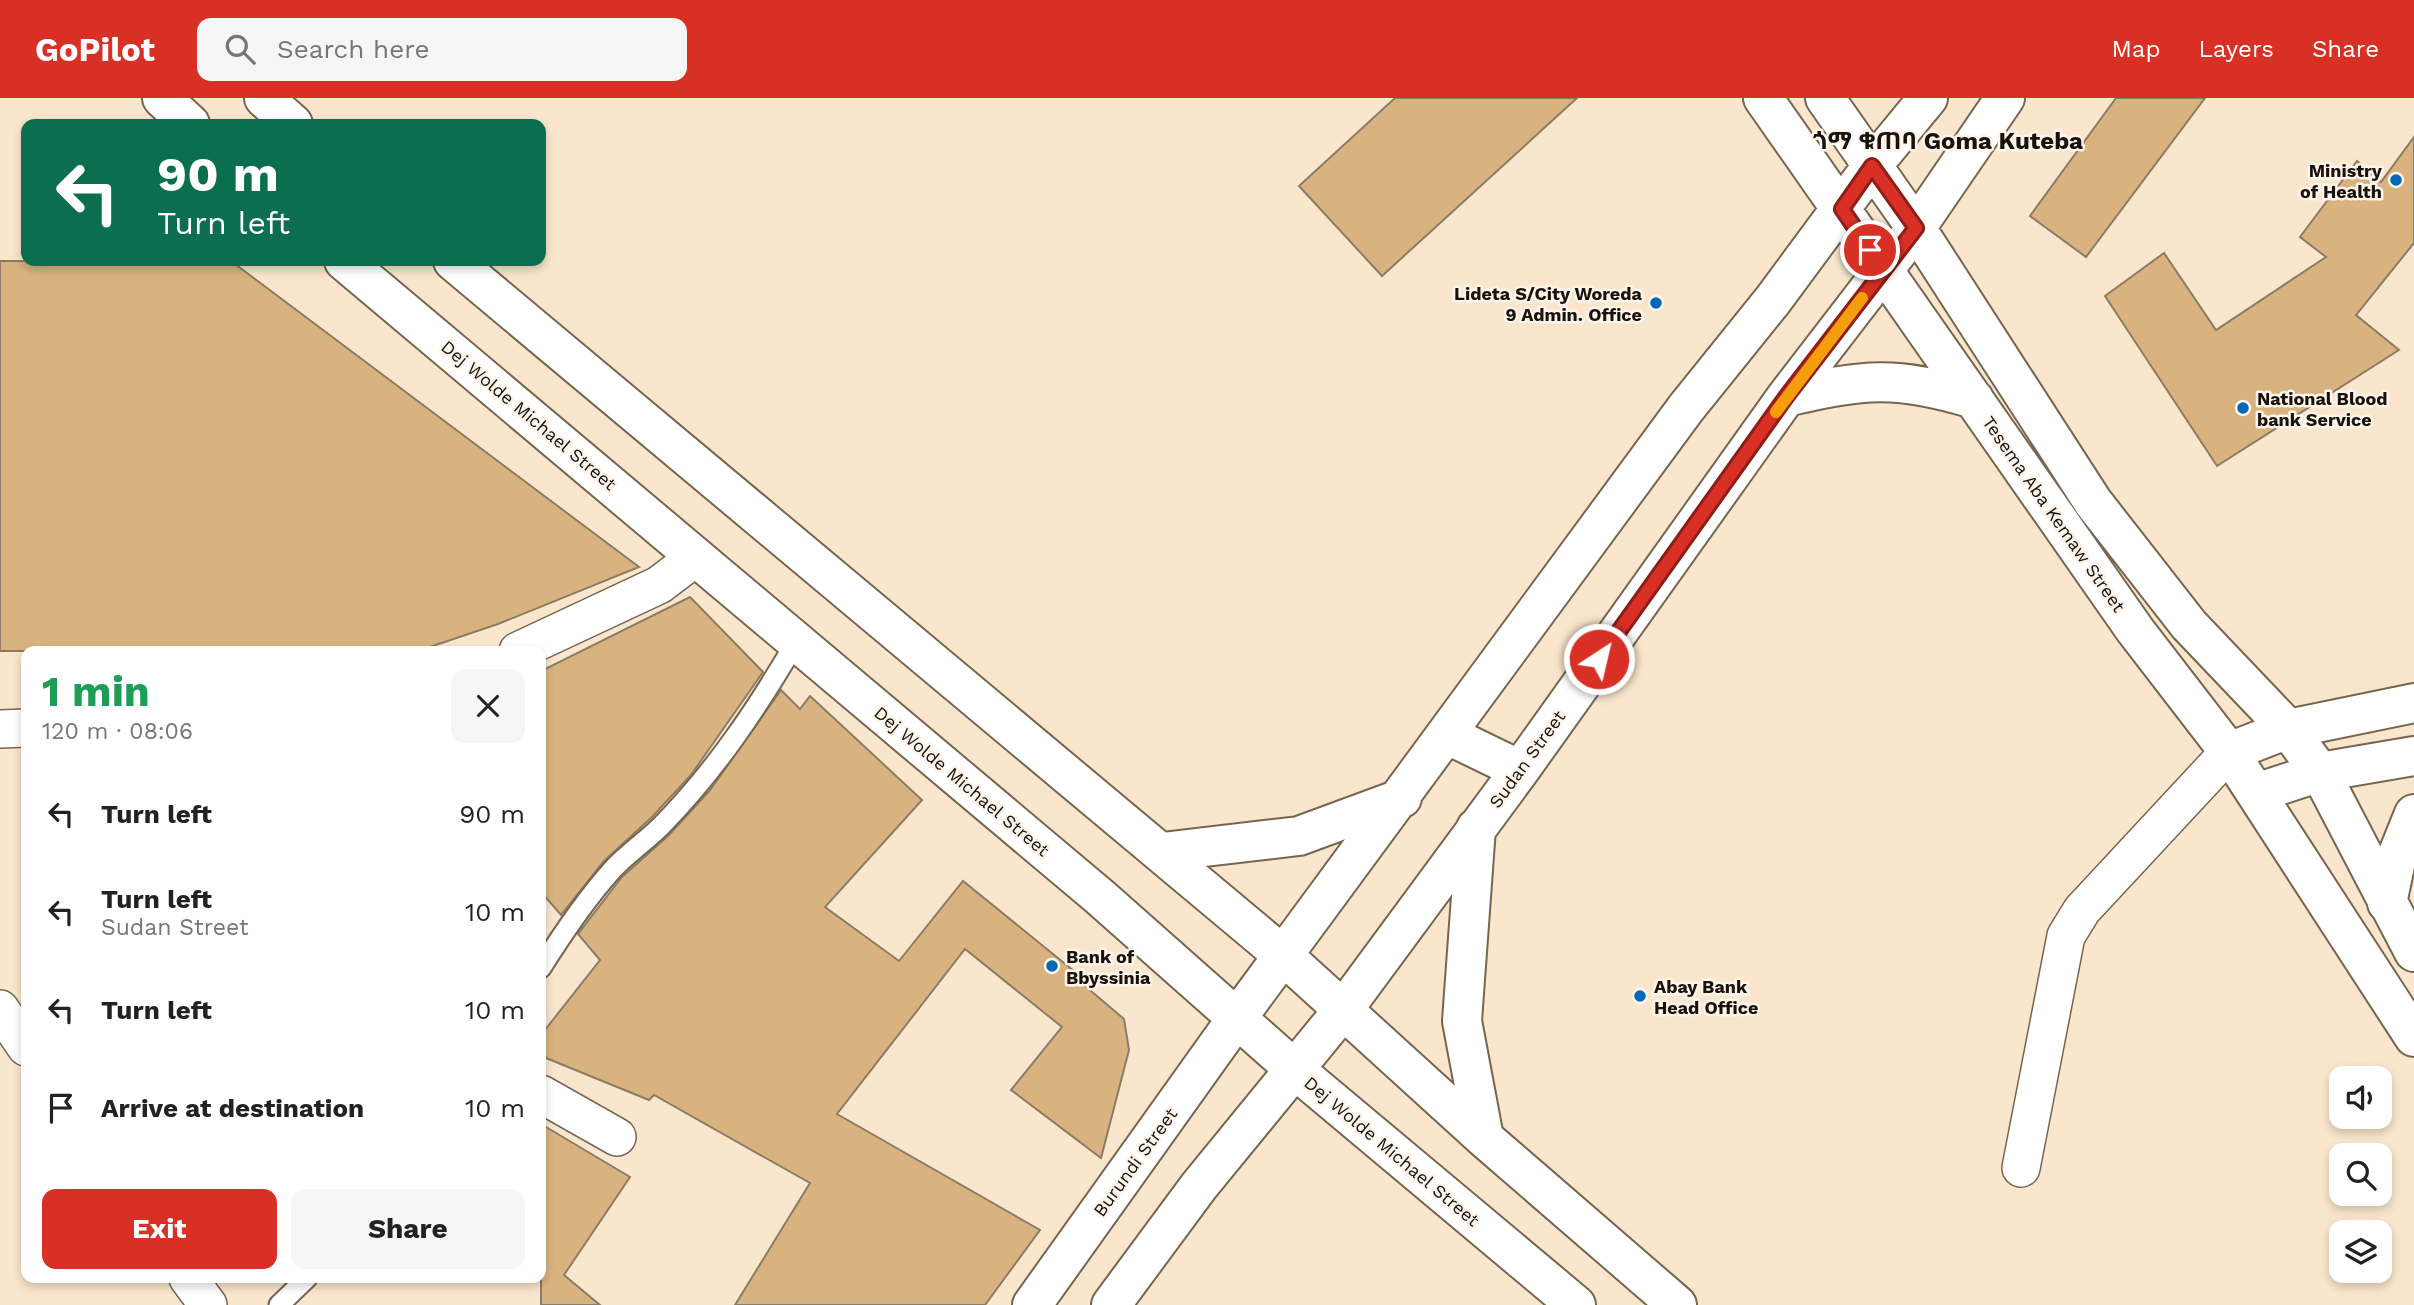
<!DOCTYPE html>
<meta charset="utf-8">
<style>
body{margin:0;font-family:"Work Sans","Noto Sans Ethiopic",sans-serif;background:#f6f6f6;color:#222;height:100vh;display:flex;flex-direction:column;font-size:26px;white-space:nowrap}
*{box-sizing:border-box;margin:0}
p{font-size:23px;color:#767676}
.icon{flex:none;width:38px;height:38px;fill:none;stroke:currentColor;stroke-width:2;stroke-linecap:round;stroke-linejoin:round}
.map{position:relative;flex:1;overflow:hidden}
.panel{position:absolute;left:21px;top:548px;width:525px;height:637px;display:flex;flex-direction:column;background:#fff;border-radius:14px;box-shadow:0 4px 10px #0003}
.panel>*{flex:none}
.guide{position:absolute;left:21px;top:21px;width:525px;height:147px;border-radius:14px;box-shadow:0 4px 10px #0003;background:#0b6e4f;color:#fff;overflow:hidden}
.controls{position:absolute;left:2329px;top:968px;display:grid;gap:14px}
.controls a{display:grid;place-items:center;width:63px;height:63px;border-radius:14px;background:#fff;box-shadow:0 4px 10px #0003;font-size:35px}
.pin{position:absolute;display:grid;place-items:center;width:60px;height:60px;color:#fff;margin:-30px;border:4px solid #fff;border-radius:50%;box-shadow:0 2px 7px #0007}
.me{position:absolute;width:77px;margin:-38px;rotate:35deg;stroke-linejoin:round;filter:drop-shadow(0 0 5px #0008)}
.turn{display:flex;align-items:center;gap:24px;height:147px;padding:0 21px;font-size:32px}
.turn .icon{width:91px;height:91px;stroke-width:2.5}
.turn b{display:block;font-size:49px;line-height:60px}
.round{display:grid;place-items:center;flex:none;width:74px;height:74px;border-radius:14px;background:#f6f6f6}
.summary{display:flex;align-items:center;justify-content:space-between;height:119px;padding:0 21px}
h1{font-size:42px;font-weight:700;line-height:52px;color:#1e9e55}
.primary-button{display:flex;gap:14px;margin-top:auto;padding:14px 21px}
.primary-button a{flex:1;height:80px;border-radius:14px;background:#d93025;color:#fff;font-size:28px;font-weight:700;line-height:80px;text-align:center}
.primary-button a+a{background:#f6f6f6;color:#222}
ul{padding:0;list-style:none}
li{display:flex;align-items:center;gap:21px;height:98px;padding:0 21px}
li div{flex:1}
li b{display:block;font-size:26px}
li em{font-style:normal}
header{display:flex;align-items:center;gap:42px;box-sizing:border-box;height:98px;padding:0 35px;background:#d93025;color:#fff}
header strong{font-size:33px}
nav{display:flex;gap:38px;margin-inline-start:auto;font-size:24px}
.search{width:490px;height:63px;background:#f6f6f6;display:flex;align-items:center;gap:18px;box-sizing:border-box;padding:0 24px;border-radius:14px;color:#767676;font-size:26px}
.map>svg:first-child{display:block}
.building{fill:#d9b37f;stroke:#8d7c65;stroke-width:2}
.lines{fill:none;stroke-linecap:round;stroke-linejoin:round}
.service-casing{stroke:#766650;stroke-width:23}
.minor-casing{stroke:#766650;stroke-width:40}
.primary-casing{stroke:#766650;stroke-width:42}
.service{stroke:#fff;stroke-width:19}
.minor{stroke:#fff;stroke-width:37}
.primary{stroke:#fff;stroke-width:38}
.route-casing{stroke:#8d1f18;stroke-width:18}
.route{stroke:#d93025;stroke-width:12}
.slow{stroke:#f59e0b;stroke-width:12}
.poi-dot{fill:#006ab5;stroke:#fdf5eb;stroke-width:2.5}
.labels{text-anchor:middle;dominant-baseline:central;stroke-width:5;stroke-linejoin:round;paint-order:stroke}
.poi-label{font-size:18px;font-weight:bold;fill:#19120a;stroke:#fdf5eb;text-anchor:start}
.street-label{font-size:18px;fill:#19120a;stroke:#fdf5eb}
.district-label{font-size:24px;font-weight:bold;fill:#19120a;stroke:#fdf5eb}
</style>
<header>
<strong>GoPilot</strong>
<div class="search"><svg class="icon" aria-label="search" viewBox="0 0 24 24"><circle cx="10" cy="10" r="6"/><path d="M15 15l6 6"/></svg>Search here</div>
<nav><a>Map</a><a>Layers</a><a>Share</a></nav>
</header>
<div class="map">
<svg width="2414" height="1207" viewBox="0 0 2414 1207">
<rect width="100%" height="100%" fill="#f9e6cd"/>
<path class="building" d="M1395 0H1577L1382 178 1299 88Z
M2116 0H2205L2086 159 2030 118Z
M2414 39V145L2356 217 2399 252 2217 368 2105 198 2164 155 2216 232 2326 159 2300 139 2357 63 2381 84Z
M0 163H231L639 469 498 526 418 553H0Z
M690 499 763 574 691 677 652 719 604 763 561 817 541 794V573Z
M781 592 800 611 810 598 922 702 825 809 899 863 963 783 1074 873 1071 876 1124 921 1129 952 1101 1060 1011 992 1062 929 965 851 837 1016 1040 1132 985 1207H735L810 1085 654 997 649 1002 541 958V937L600 862 578 836 622 779 669 737 710 692Z
M541 1026 630 1079 564 1177 600 1207H541Z"/>
<g class="lines">
<g class="service-casing">
<path id="service" d="M541 870C563 835 586 801 613 771 628 755 646 743 661 728 716 672 758 609 797 542
M279 1207 307 1180"/>
</g>
<g class="minor-casing">
<path id="minor" d="M518 553 659 487 696 459
M0 631 26 630
M0 911 26 949
M541 996 617 1039
M2021 1070 2066 838 2082 812 2229 654
M188 1180 208 1207"/>
</g>
<g class="primary-casing">
<path id="primary" d="M162 0 190 26
M264 0 293 26
M1763 0 2135 532 2229 654 2414 939
M1825 0 1916 130 2093 404 2189 527 2288 631 2320 674 2414 854
M344 163 1100 799 1293 970 1576 1207
M453 163 1285 859 1484 1040 1677 1207
M1786 299C1865 281 1895 277 1974 301
M1448 637 1520 672
M2229 654 2288 631 2414 605
M2256 695 2320 674 2414 658
M1476 730 1462 923 1484 1040
M1162 754 1299 738 1402 700
M2387 805 2397 758 2414 716
M1032 1207 1237 920 1686 310 1773 202 1872 68 1928 0
M1111 1207 1199 1088 1343 912 1520 672 1786 299 1916 130 2005 0"/>
</g>
<use href="#service" class="service"/>
<use href="#minor" class="minor"/>
<use href="#primary" class="primary"/>
</g>
<g class="lines">
<g class="route-casing">
<path id="route" d="M1599 561 1786 299 1916 130 1872 68 1842 111 1870 152"/>
</g>
<use href="#route" class="route"/>
<path class="slow" d="M1776 314 1862 200"/>
</g>
<g class="poi-dot">
<circle cx="2396" cy="82" r="7"/>
<circle cx="1656" cy="205" r="7"/>
<circle cx="2243" cy="310" r="7"/>
<circle cx="1052" cy="868" r="7"/>
<circle cx="1640" cy="898" r="7"/>
</g>
<g class="labels">
<g class="poi-label">
<text x="2382" y="72" text-anchor="end">Ministry<tspan x="2382" dy="21">of Health</tspan></text>
<text x="1642" y="195" text-anchor="end">Lideta S/City Woreda<tspan x="1642" dy="21">9 Admin. Office</tspan></text>
<text x="2257" y="300">National Blood<tspan x="2257" dy="21">bank Service</tspan></text>
<text x="1066" y="858">Bank of<tspan x="1066" dy="21">Bbyssinia</tspan></text>
<text x="1654" y="888">Abay Bank<tspan x="1654" dy="21">Head Office</tspan></text>
</g>
<g class="street-label">
<text transform="translate(529 317) rotate(40)">Dej Wolde Michael Street</text>
<text transform="translate(2054 416) rotate(55)">Tesema Aba Kemaw Street</text>
<text transform="translate(1527 661) rotate(-54)">Sudan Street</text>
<text transform="translate(962 683) rotate(40)">Dej Wolde Michael Street</text>
<text transform="translate(1392 1053) rotate(40)">Dej Wolde Michael Street</text>
<text transform="translate(1135 1064) rotate(-54)">Burundi Street</text>
</g>
<g class="district-label">
<text x="1948" y="43">ጎማ ቁጠባ Goma Kuteba</text>
</g>
</g>
</svg>
<div class="controls">
<a><svg class="icon" aria-label="sound" viewBox="0 0 24 24"><path d="M4 9h4l5-4v14l-5-4H4zM17 9q2 3 0 6"/></svg></a>
<a><svg class="icon" aria-label="search" viewBox="0 0 24 24"><circle cx="10" cy="10" r="6"/><path d="M15 15l6 6"/></svg></a>
<a><svg class="icon" aria-label="layers" viewBox="0 0 24 24"><path d="M12 4l9 5-9 5-9-5zM3 14l9 5 9-5"/></svg></a>
</div>
<div class="pin" style="left:1870px;top:152px;background:#d93025"><svg class="icon" aria-label="arrive" viewBox="0 0 24 24"><path d="M6 21V4h12l-3 4 3 4H6"/></svg></div>
<svg class="me" style="left:1599px;top:561px" viewBox="-20 -20 40 40"><circle r="17" fill="#d93025" stroke="#fff" stroke-width="3"/><path d="M0-11L8 9 0 5-8 9z" fill="#fff"/></svg>
<div class="guide">
<div class="turn"><svg class="icon" aria-label="left" viewBox="0 0 24 24"><path d="M17 20v-9H6M10 6l-5 5 5 5"/></svg><div><b>90 m</b>Turn left</div></div>
</div>
<section class="panel">
<div class="summary"><div><h1>1 min</h1><p>120 m · 08:06</p></div><a class="round"><svg class="icon" aria-label="close" viewBox="0 0 24 24"><path d="M6 6l12 12M18 6L6 18"/></svg></a></div>
<ul>
<li><svg class="icon" aria-label="left" viewBox="0 0 24 24"><path d="M17 20v-9H6M10 6l-5 5 5 5"/></svg><div><b>Turn left</b></div><em>90 m</em></li>
<li><svg class="icon" aria-label="left" viewBox="0 0 24 24"><path d="M17 20v-9H6M10 6l-5 5 5 5"/></svg><div><b>Turn left</b><p>Sudan Street</p></div><em>10 m</em></li>
<li><svg class="icon" aria-label="left" viewBox="0 0 24 24"><path d="M17 20v-9H6M10 6l-5 5 5 5"/></svg><div><b>Turn left</b></div><em>10 m</em></li>
<li><svg class="icon" aria-label="arrive" viewBox="0 0 24 24"><path d="M6 21V4h12l-3 4 3 4H6"/></svg><div><b>Arrive at destination</b></div><em>10 m</em></li>
</ul>
<div class="primary-button"><a>Exit</a><a>Share</a></div>
</section>
</div>
